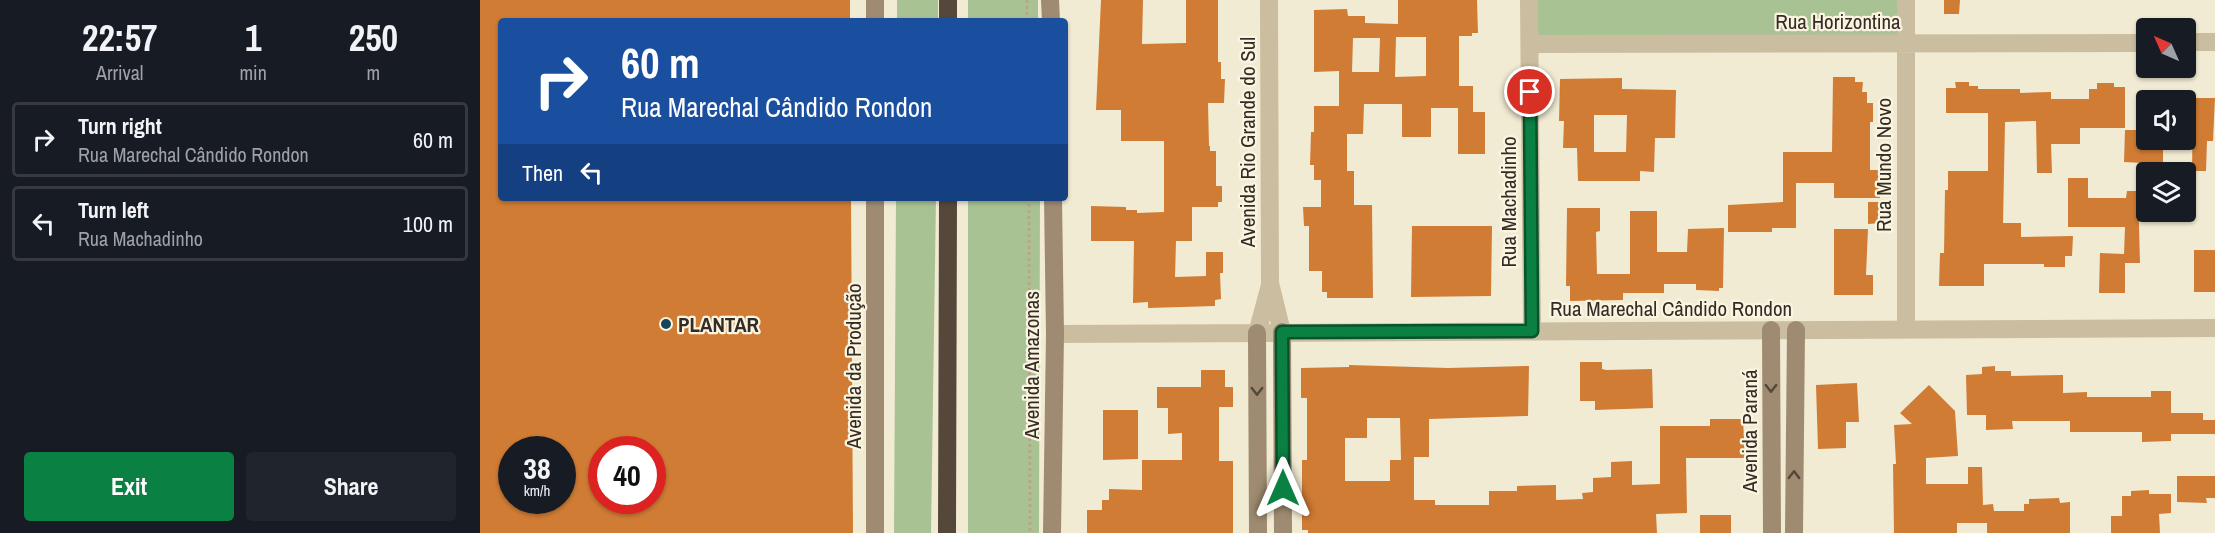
<!DOCTYPE html>
<meta charset="utf-8">
<style>
body{margin:0;font-family:"Archivo Narrow",sans-serif;background:#20242c;color:#f1f3f6;height:100vh;display:flex;flex-direction:column;font-size:22px;white-space:nowrap}
*{box-sizing:border-box;margin:0}
p{font-size:20px;color:#9ea1a6}
.icon{flex:none;width:33px;height:33px;fill:none;stroke:currentColor;stroke-width:2;stroke-linecap:round;stroke-linejoin:round}
.map{position:relative;flex:1;overflow:hidden}
.drawer{display:flex;flex-direction:column;background:#171b24;width:480px}
.drawer>*{flex:none}
.top-card{position:absolute;left:18px;top:18px;width:570px;height:183px;border-radius:6px;box-shadow:0 2px 4px #0004;background:#1a4fa0;color:#fff;overflow:hidden}
.needle{width:39px;rotate:315deg}
.tools{position:absolute;left:1656px;top:18px;display:grid;gap:12px}
.tools a{display:grid;place-items:center;width:60px;height:60px;border-radius:6px;background:#171b24;box-shadow:0 2px 4px #0004;font-size:30px}
.speed{position:absolute;left:18px;top:436px;display:flex;gap:12px;font-size:30px;font-weight:700;text-align:center}
.speed>*{display:grid;place-content:center;width:78px;height:78px;border-radius:50%;background:#171b24;box-shadow:0 2px 4px #0004;line-height:1}
.speed small{font-size:15px;font-weight:400}
.speed .limit{border:9px solid #d22;background:#fff;color:#111}
.pin{position:absolute;display:grid;place-items:center;width:51px;height:51px;color:#fff;margin:-26px;border:3px solid #fff;border-radius:50%;box-shadow:0 2px 6px #0007}
.me{position:absolute;width:66px;margin:-33px;rotate:0deg;stroke-linejoin:round;filter:drop-shadow(0 0 4px #0008)}
.turn{display:flex;align-items:center;gap:21px;height:126px;padding:0 24px;font-size:27px}
.turn .icon{width:78px;height:78px;stroke-width:2.5}
.turn b{display:block;font-size:42px;line-height:51px}
.then{display:flex;align-items:center;height:57px;padding:0 24px;background:#0003;gap:12px;font-size:22px}
.eta{display:flex;justify-content:space-evenly;align-items:center;height:102px;text-align:center}
.eta b{font-size:36px;font-weight:700;line-height:42px}
.cta{display:flex;gap:12px;margin-top:auto;padding:12px 24px}
.cta a{flex:1;height:69px;border-radius:6px;background:#0b8043;color:#fff;font-size:24px;font-weight:700;line-height:69px;text-align:center}
.cta a+a{background:#20242c;color:#f1f3f6}
ul{padding:0;list-style:none}
li{display:flex;align-items:center;gap:18px;height:75px;margin:0 12px 9px;padding:0 12px;border:3px solid #363941;border-radius:6px}
li div{flex:1}
li b{display:block;font-size:22px}
li em{font-style:normal}
main{display:flex;flex:1;min-height:0}
.map>svg:first-child{display:block}
.green{fill:#a8c293}
.building{fill:#d07c34;fill-rule:evenodd}
.lines{fill:none;stroke-linecap:round;stroke-linejoin:round}
.path{stroke:#b6a78a;stroke-width:3;stroke-dasharray:3 3;stroke-linecap:butt}
.street{stroke:#cbbda0;stroke-width:18}
.secondary{stroke:#9e8b71;stroke-width:18}
.highway{stroke:#55483a;stroke-width:18}
.oneway{stroke:#54483b}
.route-casing{stroke:#07532c;stroke-width:15}
.route{stroke:#0b8043;stroke-width:10}
.poi-dot{fill:#164558;stroke:#faf4e0;stroke-width:2}
.labels{text-anchor:middle;dominant-baseline:central;stroke-width:4.5;stroke-linejoin:round;paint-order:stroke}
.street-label{font-size:21px;fill:#342c24;stroke:#faf4e0}
.poi-label{font-size:21px;font-weight:bold;fill:#342c24;stroke:#faf4e0;text-anchor:start}
</style>
<main>
<section class="drawer">
<div class="eta">
<div><b>22:57</b><p>Arrival</p></div>
<div><b>1</b><p>min</p></div>
<div><b>250</b><p>m</p></div>
</div>
<ul>
<li><svg class="icon" aria-label="right" viewBox="0 0 24 24"><path d="M7 20v-9h11M14 6l5 5-5 5"/></svg><div><b>Turn right</b><p>Rua Marechal Cândido Rondon</p></div><em>60 m</em></li>
<li><svg class="icon" aria-label="left" viewBox="0 0 24 24"><path d="M17 20v-9H6M10 6l-5 5 5 5"/></svg><div><b>Turn left</b><p>Rua Machadinho</p></div><em>100 m</em></li>
</ul>
<div class="cta"><a>Exit</a><a>Share</a></div>
</section>
<div class="map">
<svg width="1735" height="533" viewBox="0 0 1735 533">
<rect width="100%" height="100%" fill="#f2ebd4"/>
<path class="green" d="M417 0H458V21H417Z
M488 0H558V21H488Z
M1054 0H1422V39L1054 40Z
M416 198H456L451 533H414Z
M488 198H560L559 533H488Z"/>
<path class="building" d="M0 0H370V21H21V198H371L373 533H0ZM32 450H82V501H32ZM122 450H172V501H122Z
M621 0H663L662 44 706 43V0H738V62H741V79H745L744 103H728L729 146H730V151H736V186H742V202H738V207H712V241H696L695 277 726 276V252H743V273H740L741 299 735 300V306L668 308V302L653 303 654 241H611V206L646 207V210H657V213L684 212V141H641V110H616Z
M918 0H997L998 33H992V36H979V86H993V112H1005V154H978V108H951V137H922V104H884L883 134H867V171H874V205H892L893 298H847V292H842V271H829V226H824L823 207H841V180H834V165H830L831 132H834V106H859V71L834 72V10L867 9 868 16H885V23L918 24ZM916 37H946V76L915 77ZM873 38H900L899 72H872Z
M1464 0H1480L1479 14H1464Z
M1353 77H1375V82H1383L1382 92H1387V103H1393V122H1390V170H1400V198H1354V183H1316V228H1292V232H1248V205L1303 202V152H1352Z
M1142 78V89L1196 90 1195 138H1175L1174 172 1160 171V181H1098L1097 148H1083L1084 121H1079L1080 79ZM1114 115H1147L1146 152H1114Z
M1475 82H1489V86H1498V89H1540V93L1571 92V99H1609V89H1617V83H1634V87H1645V128H1600V144H1571L1572 173H1557L1556 121 1525 122 1523 223H1541V237L1593 236 1592 256H1585V267H1564V264H1504V286H1459L1460 253H1464L1465 190H1468V171H1508V113H1466V88H1476Z
M1713 98H1735L1733 141H1727L1726 171H1712Z
M1645 130H1666V140H1683V163H1672L1662 173 1663 163 1644 162Z
M1588 178H1608V198H1646L1647 191H1658L1660 263H1645V293H1619L1620 253 1644 254 1645 227H1588Z
M1388 202H1401V223L1388 224Z
M1087 208H1120V231L1116 232 1117 274H1150V211H1177V252H1207L1208 229 1244 228 1243 288H1239V291L1216 290V284H1184V293H1143V300L1090 301V286H1086Z
M932 226H1012L1011 296 931 297Z
M1354 229H1388L1386 275H1393V295H1354Z
M1714 250H1735V292H1714Z
M1100 362H1122V369L1126 370 1172 369 1173 408 1115 410V401H1100Z
M869 365 968 368 1049 366 1048 416 949 419V457H934V500H955V505H1009V491H1037V486L1076 485V500L1103 499 1102 493 1113 492V478L1131 477V462L1152 461V485L1180 484V426H1230V419H1263L1265 458H1206L1207 513 1176 514 1177 533H828V530H822V460H827V398H821V368L869 367ZM887 418H920L921 460H910V481H865V438H887Z
M1515 366V371H1531V376L1583 375V393L1607 392V397H1671V391H1691V413H1723V420H1735V434H1691V441L1662 442V432H1590V421H1532L1533 429 1506 430V415H1487L1486 375 1502 374V367Z
M721 370H745V387H753V407H739V461H753V533H607V510H622V500H629V489L662 490V460H702V433L688 434V408H677V387H721Z
M1377 383 1379 422H1366V448L1338 449 1336 385Z
M1449 385 1475 411 1478 456 1446 458V484H1488V467H1502L1503 505 1513 504 1514 511H1544V504H1549V499L1579 498 1580 503 1590 502V533H1507V523H1477V533H1414L1413 464H1416L1414 425 1432 424 1420 413Z
M623 410H658V459L623 460Z
M1697 476H1735V498H1726L1727 503 1697 502Z
M1669 490V494H1691V513L1679 514 1680 533H1631V516H1642V496H1651V491Z
M1220 515H1251V533H1220Z"/>
<g class="lines">
<path class="path" d="M547 0V21
M549 198 550 533"/>
<path class="street" d="M789 0 790 283 802 332
M1049 0 1052 331
M1426 0V329
M1706 42H1735
M1050 44 1666 43
M777 333 790 285
M575 334 1735 328"/>
<path class="secondary" d="M395 0V21
M570 0 571 21
M395 198V533
M1291 330 1292 533
M802 332 803 533
M777 333 778 533
M572 533 575 334 573 198
M1314 533 1316 330"/>
<path class="highway" d="M468 21V0
M467 533 468 198"/>
</g>
<defs><path id="oneway-chevron" d="M-2-3.5L2.5 0L-2 3.5" fill="none" stroke-width="1.6" stroke-linecap="round" stroke-linejoin="round" transform="scale(1.5)"/></defs>
<g class="oneway">
<use href="#oneway-chevron" transform="translate(1291 388) rotate(90)"/>
<use href="#oneway-chevron" transform="translate(777 391) rotate(90)"/>
<use href="#oneway-chevron" transform="translate(1314 475) rotate(-89)"/>
</g>
<g class="lines">
<g class="route-casing">
<path id="route" d="M803 488 802 332 1052 331 1050 92"/>
</g>
<use href="#route" class="route"/>
</g>
<circle class="poi-dot" cx="186" cy="324" r="6"/>
<g class="labels">
<g class="street-label">
<text x="1358" y="21">Rua Horizontina</text>
<text transform="translate(767 142) rotate(-90)">Avenida Rio Grande do Sul</text>
<text transform="translate(1403 165) rotate(-90)">Rua Mundo Novo</text>
<text transform="translate(1028 202) rotate(-90)">Rua Machadinho</text>
<text x="1191" y="308">Rua Marechal Cândido Rondon</text>
<text transform="translate(551 365) rotate(-90)">Avenida Amazonas</text>
<text transform="translate(373 366) rotate(-90)">Avenida da Produção</text>
<text transform="translate(1269 431) rotate(-90)">Avenida Paraná</text>
</g>
<g class="poi-label">
<text x="198" y="324">PLANTAR</text>
</g>
</g>
</svg>
<div class="tools">
<a><svg class="needle" viewBox="-14 -14 28 28"><path d="M0-13l5 13h-10z" fill="#e53935"/><path d="M0 13l5-13h-10z" fill="#9ea1a6"/></svg></a>
<a><svg class="icon" aria-label="sound" viewBox="0 0 24 24"><path d="M4 9h4l5-4v14l-5-4H4zM17 9q2 3 0 6"/></svg></a>
<a><svg class="icon" aria-label="layers" viewBox="0 0 24 24"><path d="M12 4l9 5-9 5-9-5zM3 14l9 5 9-5"/></svg></a>
</div>
<div class="speed"><div>38<small>km/h</small></div><div class="limit">40</div></div>
<div class="pin" style="left:1050px;top:92px;background:#d93025"><svg class="icon" aria-label="arrive" viewBox="0 0 24 24"><path d="M6 21V4h12l-3 4 3 4H6"/></svg></div>
<svg class="me" style="left:803px;top:488px" viewBox="-20 -20 40 40"><path d="M0-17L14 15 0 8-14 15z" fill="#0b8043" stroke="#fff" stroke-width="4"/></svg>
<div class="top-card">
<div class="turn"><svg class="icon" aria-label="right" viewBox="0 0 24 24"><path d="M7 20v-9h11M14 6l5 5-5 5"/></svg><div><b>60 m</b>Rua Marechal Cândido Rondon</div></div>
<div class="then">Then<svg class="icon" aria-label="left" viewBox="0 0 24 24"><path d="M17 20v-9H6M10 6l-5 5 5 5"/></svg></div>
</div>
</div>
</main>
